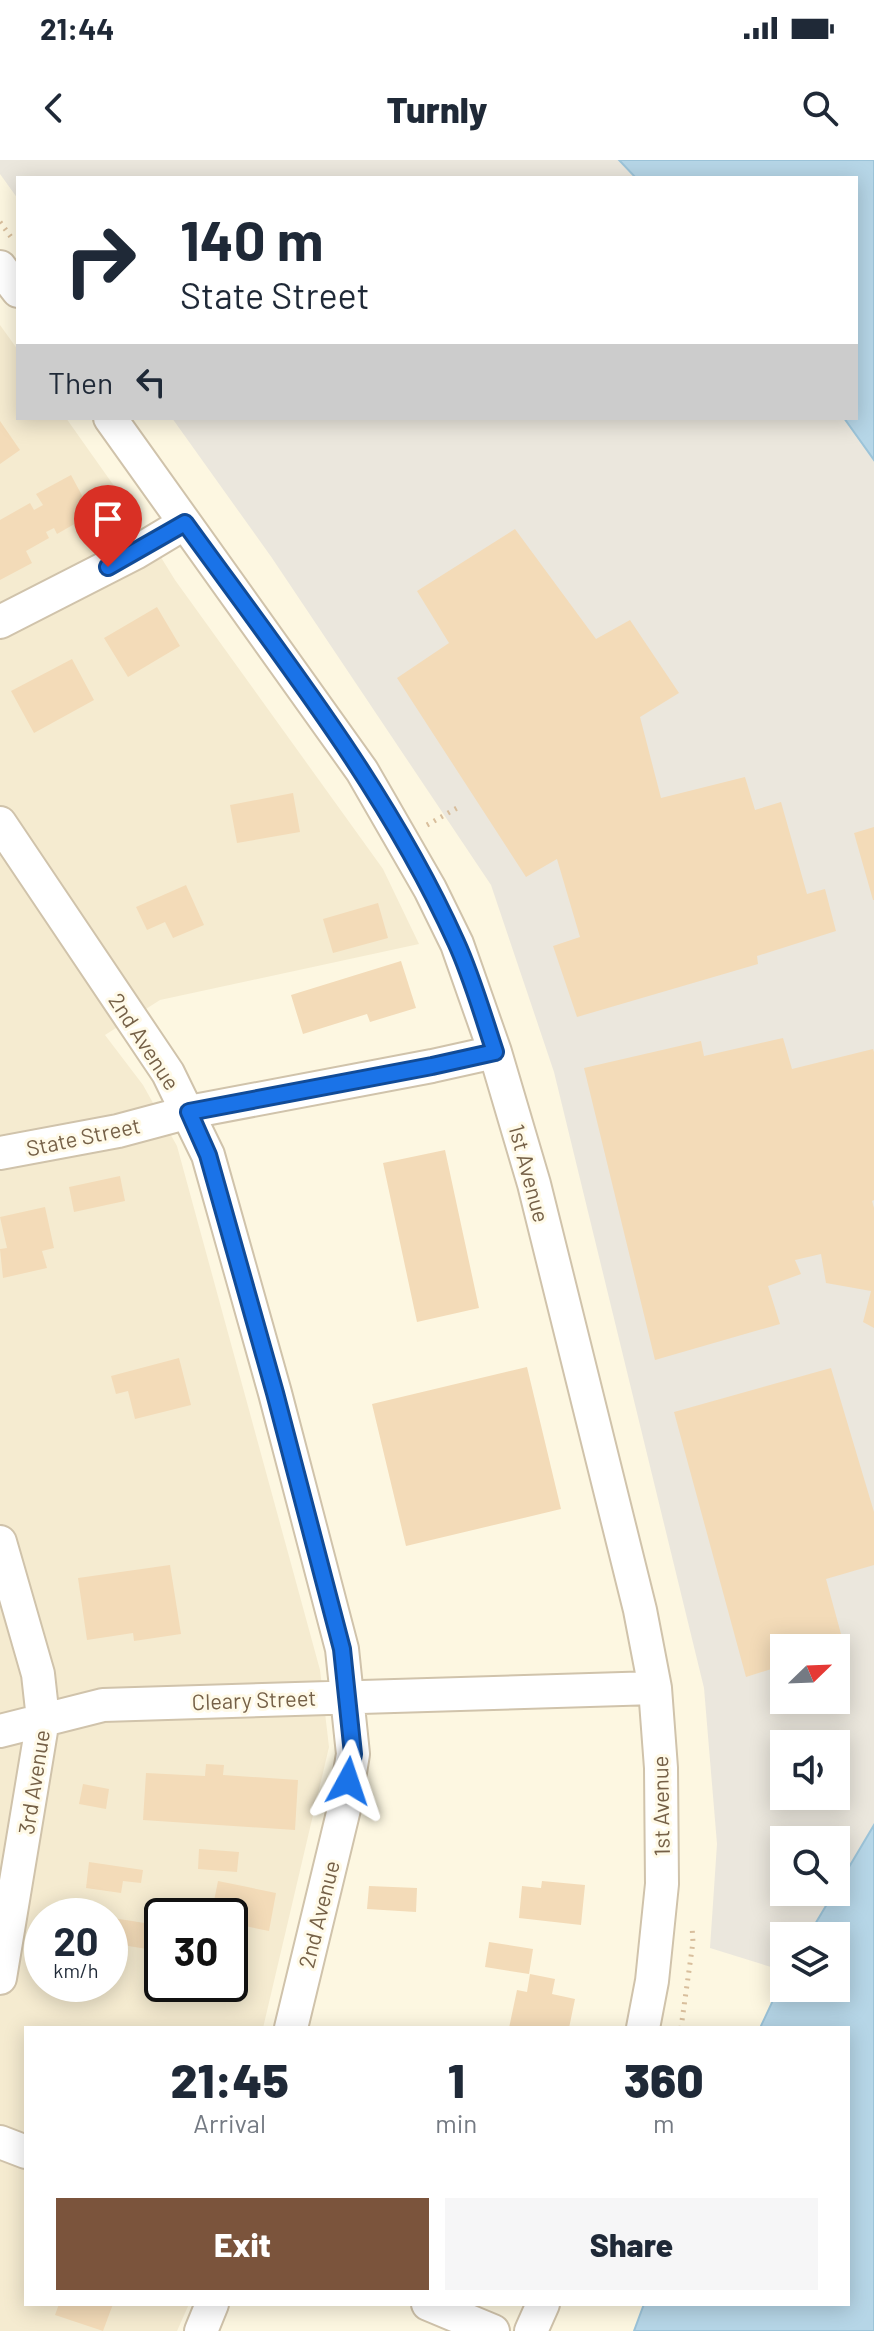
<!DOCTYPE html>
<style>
body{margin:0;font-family:Barlow,sans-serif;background:#f6f6f7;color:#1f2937;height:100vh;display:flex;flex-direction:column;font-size:30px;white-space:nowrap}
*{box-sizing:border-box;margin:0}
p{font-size:26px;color:#747a83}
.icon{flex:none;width:44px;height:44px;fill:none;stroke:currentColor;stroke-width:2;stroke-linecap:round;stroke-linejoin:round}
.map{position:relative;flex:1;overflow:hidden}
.details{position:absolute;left:24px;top:1866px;width:826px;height:280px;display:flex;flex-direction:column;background:#fff;border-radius:0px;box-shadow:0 4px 20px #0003}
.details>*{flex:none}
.banner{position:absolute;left:16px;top:16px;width:842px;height:244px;border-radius:0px;box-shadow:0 4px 20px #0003;background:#fff;color:#1f2937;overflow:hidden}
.needle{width:52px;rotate:67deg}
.controls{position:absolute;left:770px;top:1474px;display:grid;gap:16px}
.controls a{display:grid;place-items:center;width:80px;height:80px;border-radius:0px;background:#fff;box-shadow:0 4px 20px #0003;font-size:40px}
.speed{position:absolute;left:24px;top:1738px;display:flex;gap:16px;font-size:40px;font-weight:700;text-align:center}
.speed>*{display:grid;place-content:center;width:104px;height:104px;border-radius:50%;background:#fff;box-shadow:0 4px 20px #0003;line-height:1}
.speed small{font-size:20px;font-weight:400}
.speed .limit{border:4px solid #111;border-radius:12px;background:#fff;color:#111}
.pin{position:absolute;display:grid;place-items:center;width:68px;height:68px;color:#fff;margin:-82px -34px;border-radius:50% 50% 50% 0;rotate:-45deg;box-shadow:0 0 8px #0007}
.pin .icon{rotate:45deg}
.me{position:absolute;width:88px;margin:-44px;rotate:5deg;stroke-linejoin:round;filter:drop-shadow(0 0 6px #0008)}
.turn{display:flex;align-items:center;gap:28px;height:168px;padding:0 32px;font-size:36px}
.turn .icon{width:104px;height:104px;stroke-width:2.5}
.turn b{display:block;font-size:56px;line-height:68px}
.then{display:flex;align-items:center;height:76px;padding:0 32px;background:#0003;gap:16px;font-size:30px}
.eta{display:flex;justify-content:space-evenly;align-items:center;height:136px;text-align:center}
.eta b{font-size:48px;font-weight:800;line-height:56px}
.cta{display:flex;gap:16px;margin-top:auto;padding:16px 32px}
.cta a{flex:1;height:92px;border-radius:0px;background:#7b543c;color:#fff;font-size:32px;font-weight:800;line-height:92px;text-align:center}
.cta a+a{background:#f6f6f7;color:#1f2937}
.status{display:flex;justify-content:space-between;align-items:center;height:56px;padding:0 40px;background:#fff;direction:ltr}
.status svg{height:22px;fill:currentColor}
header{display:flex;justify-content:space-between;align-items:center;height:104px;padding:0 32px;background:#fff;font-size:36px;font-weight:800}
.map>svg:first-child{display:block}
.residential{fill:#f5ebd0;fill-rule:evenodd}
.industrial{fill:#ebe7dd;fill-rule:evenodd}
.water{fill:#b6d6e7;stroke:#9cc4d9;stroke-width:2}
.building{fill:#f3dbb8}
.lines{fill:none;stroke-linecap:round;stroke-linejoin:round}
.minor-casing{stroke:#d0c3ab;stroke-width:36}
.path{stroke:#d8be9c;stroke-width:5;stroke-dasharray:2 6;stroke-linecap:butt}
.minor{stroke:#fff;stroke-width:32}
.route-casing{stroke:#114b97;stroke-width:20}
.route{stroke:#1a73e8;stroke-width:14}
.labels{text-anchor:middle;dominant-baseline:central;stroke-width:6;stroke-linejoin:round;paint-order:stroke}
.street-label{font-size:22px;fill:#756047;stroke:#fffae8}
</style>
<div class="status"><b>21:44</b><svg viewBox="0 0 49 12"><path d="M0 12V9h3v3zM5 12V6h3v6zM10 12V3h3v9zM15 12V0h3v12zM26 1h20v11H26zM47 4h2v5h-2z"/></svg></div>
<header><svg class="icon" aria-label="back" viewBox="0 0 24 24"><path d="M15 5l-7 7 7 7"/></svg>Turnly<svg class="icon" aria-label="search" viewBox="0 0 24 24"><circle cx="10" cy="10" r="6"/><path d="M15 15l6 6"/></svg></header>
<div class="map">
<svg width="874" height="2171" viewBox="0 0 874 2171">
<rect width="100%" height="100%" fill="#fdf7e1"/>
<path class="residential" d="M0 165 18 190V258H66L136 357 175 420 383 709 419 784 160 840 105 875 143 925 177 986 320 1510 329 1587 263 1868H26V2144H189L177 2171H0ZM42 1756H110V1824H42ZM162 1756H230V1824H162Z"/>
<path class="industrial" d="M0 0H619L636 18H18V39L0 14Z
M172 258H844L874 300V1665L836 1729V1680H784V1732H834L808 1776H784V1811L710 1788 717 1684 704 1528 554 912 491 725 272 398ZM784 1488H836V1540H784ZM784 1584H836V1636H784Z"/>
<path class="water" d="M619 0H874V300L844 258H856V18H636Z
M874 1665V2171H634L644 2144H848V1868H760L784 1817V1828H836V1776H808Z"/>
<path class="building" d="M0 261 20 290 0 304Z
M71 315 92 354 57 374 54 368 46 372 49 378 26 391 32 403 0 420V360L30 343 34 350 43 345 36 334Z
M515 369 596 479 630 460 679 533 640 557 661 638 745 617 755 650 781 642 807 734 825 729 836 771 757 796 758 804 577 857 553 786 580 777 557 699 526 717 397 518 449 483 417 431Z
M157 447 180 486 128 517 104 478Z
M72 499 94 540 34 573 11 531Z
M293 633 300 672 237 683 230 645Z
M874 667V740H873L854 673Z
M186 725 204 765 173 778 165 762 147 770 136 747Z
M378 743 388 778 333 793 323 759Z
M401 801 416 848 370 862 367 854 303 874 291 835Z
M783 878 792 909 873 889 874 892V1040L872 1041 874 1048V1168L863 1162 871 1131 826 1123 821 1094 795 1100 801 1114 768 1126 780 1164 655 1200 584 908 701 881 704 896Z
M445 990 479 1148 417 1162 383 1003Z
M120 1016 125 1041 74 1052 69 1027Z
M45 1047 54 1088 42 1091 47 1108 3 1118 0 1089 7 1088 0 1057Z
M179 1198 191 1245 135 1259 128 1231 116 1234 111 1216Z
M527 1207 561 1349 406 1386 372 1244Z
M831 1208 874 1352V1405L826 1419 844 1485 836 1488H784V1505L746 1517 674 1252Z
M170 1405 181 1474 134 1481 133 1473 87 1480 78 1418Z
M206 1604 224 1605 223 1615 298 1620 295 1670 143 1660 146 1613 205 1616Z
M83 1624 109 1629 106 1649 79 1644Z
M199 1689 239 1692 237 1712 198 1709Z
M89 1702 143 1710 141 1723 123 1721 121 1733 86 1728Z
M218 1721 276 1733 269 1771 230 1763V1756H211Z
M542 1721 585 1725 581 1765 519 1758 522 1726 541 1728Z
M369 1726 417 1728 416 1752 367 1749Z
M113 1758 151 1764 147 1789 110 1783Z
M489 1782 533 1789 529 1814 485 1807Z
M230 1796 246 1799 240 1829 220 1825 230 1824Z
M530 1814 555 1819 552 1834 575 1839 569 1868H509L517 1830 527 1832Z
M59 2144H113L103 2171 55 2155Z"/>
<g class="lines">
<g class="minor-casing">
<path id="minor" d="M0 107 18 131
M110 258 362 611 430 729 457 784 495 892 534 1024 640 1450 655 1528 661 1608 662 1724 652 1821 643 1868
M0 462 135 393 185 363
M0 663 168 913 208 995 275 1233 342 1489 353 1594 344 1649 291 1868
M0 993 118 971 189 952 432 906 495 892
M0 1382 38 1514 43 1559 0 1818
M0 1571 103 1545 655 1528
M0 1982 26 1992
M428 2144 493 2171
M201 2171 212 2144
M531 2171 543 2144"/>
</g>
<path class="path" d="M0 62 11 77
M427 665 457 648
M681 1868 693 1782 692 1766"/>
<use href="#minor" class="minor"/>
</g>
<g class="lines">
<g class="route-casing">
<path id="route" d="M108 407 185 363C282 497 388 631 456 782 472 817 483 856 495 892L432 906 189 952 208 995 275 1233 342 1489 353 1594 348 1621"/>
</g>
<use href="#route" class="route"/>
</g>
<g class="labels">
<g class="street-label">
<text transform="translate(145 881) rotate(57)">2nd Avenue</text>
<text transform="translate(83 976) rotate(-12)">State Street</text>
<text transform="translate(530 1013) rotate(75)">1st Avenue</text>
<text transform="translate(254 1539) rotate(-2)">Cleary Street</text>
<text transform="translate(33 1622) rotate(-81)">3rd Avenue</text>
<text transform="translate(660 1646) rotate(-91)">1st Avenue</text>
<text transform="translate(318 1754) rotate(-76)">2nd Avenue</text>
</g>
</g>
</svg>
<div class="controls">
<a><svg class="needle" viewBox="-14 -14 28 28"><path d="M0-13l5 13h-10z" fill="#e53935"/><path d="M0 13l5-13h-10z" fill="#747a83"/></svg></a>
<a><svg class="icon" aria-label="sound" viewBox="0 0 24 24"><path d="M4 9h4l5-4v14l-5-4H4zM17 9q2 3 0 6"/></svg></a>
<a><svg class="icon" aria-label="search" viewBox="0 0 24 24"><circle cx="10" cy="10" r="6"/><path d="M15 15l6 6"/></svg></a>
<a><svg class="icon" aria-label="layers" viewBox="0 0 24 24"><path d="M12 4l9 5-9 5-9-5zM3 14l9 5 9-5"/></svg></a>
</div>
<div class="speed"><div>20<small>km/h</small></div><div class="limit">30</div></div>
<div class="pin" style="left:108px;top:407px;background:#d93025"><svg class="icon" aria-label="arrive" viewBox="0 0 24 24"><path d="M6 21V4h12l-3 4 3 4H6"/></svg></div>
<svg class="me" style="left:348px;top:1621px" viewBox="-20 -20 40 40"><path d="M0-17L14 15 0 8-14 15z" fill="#1a73e8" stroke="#fff" stroke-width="4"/></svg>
<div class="banner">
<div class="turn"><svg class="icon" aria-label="right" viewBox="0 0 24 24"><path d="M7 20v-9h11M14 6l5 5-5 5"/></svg><div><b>140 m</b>State Street</div></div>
<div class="then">Then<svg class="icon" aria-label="left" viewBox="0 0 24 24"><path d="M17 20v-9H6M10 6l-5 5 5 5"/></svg></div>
</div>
<section class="details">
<div class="eta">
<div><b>21:45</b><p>Arrival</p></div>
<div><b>1</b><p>min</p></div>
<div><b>360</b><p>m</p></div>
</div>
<div class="cta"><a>Exit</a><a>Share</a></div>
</section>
</div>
